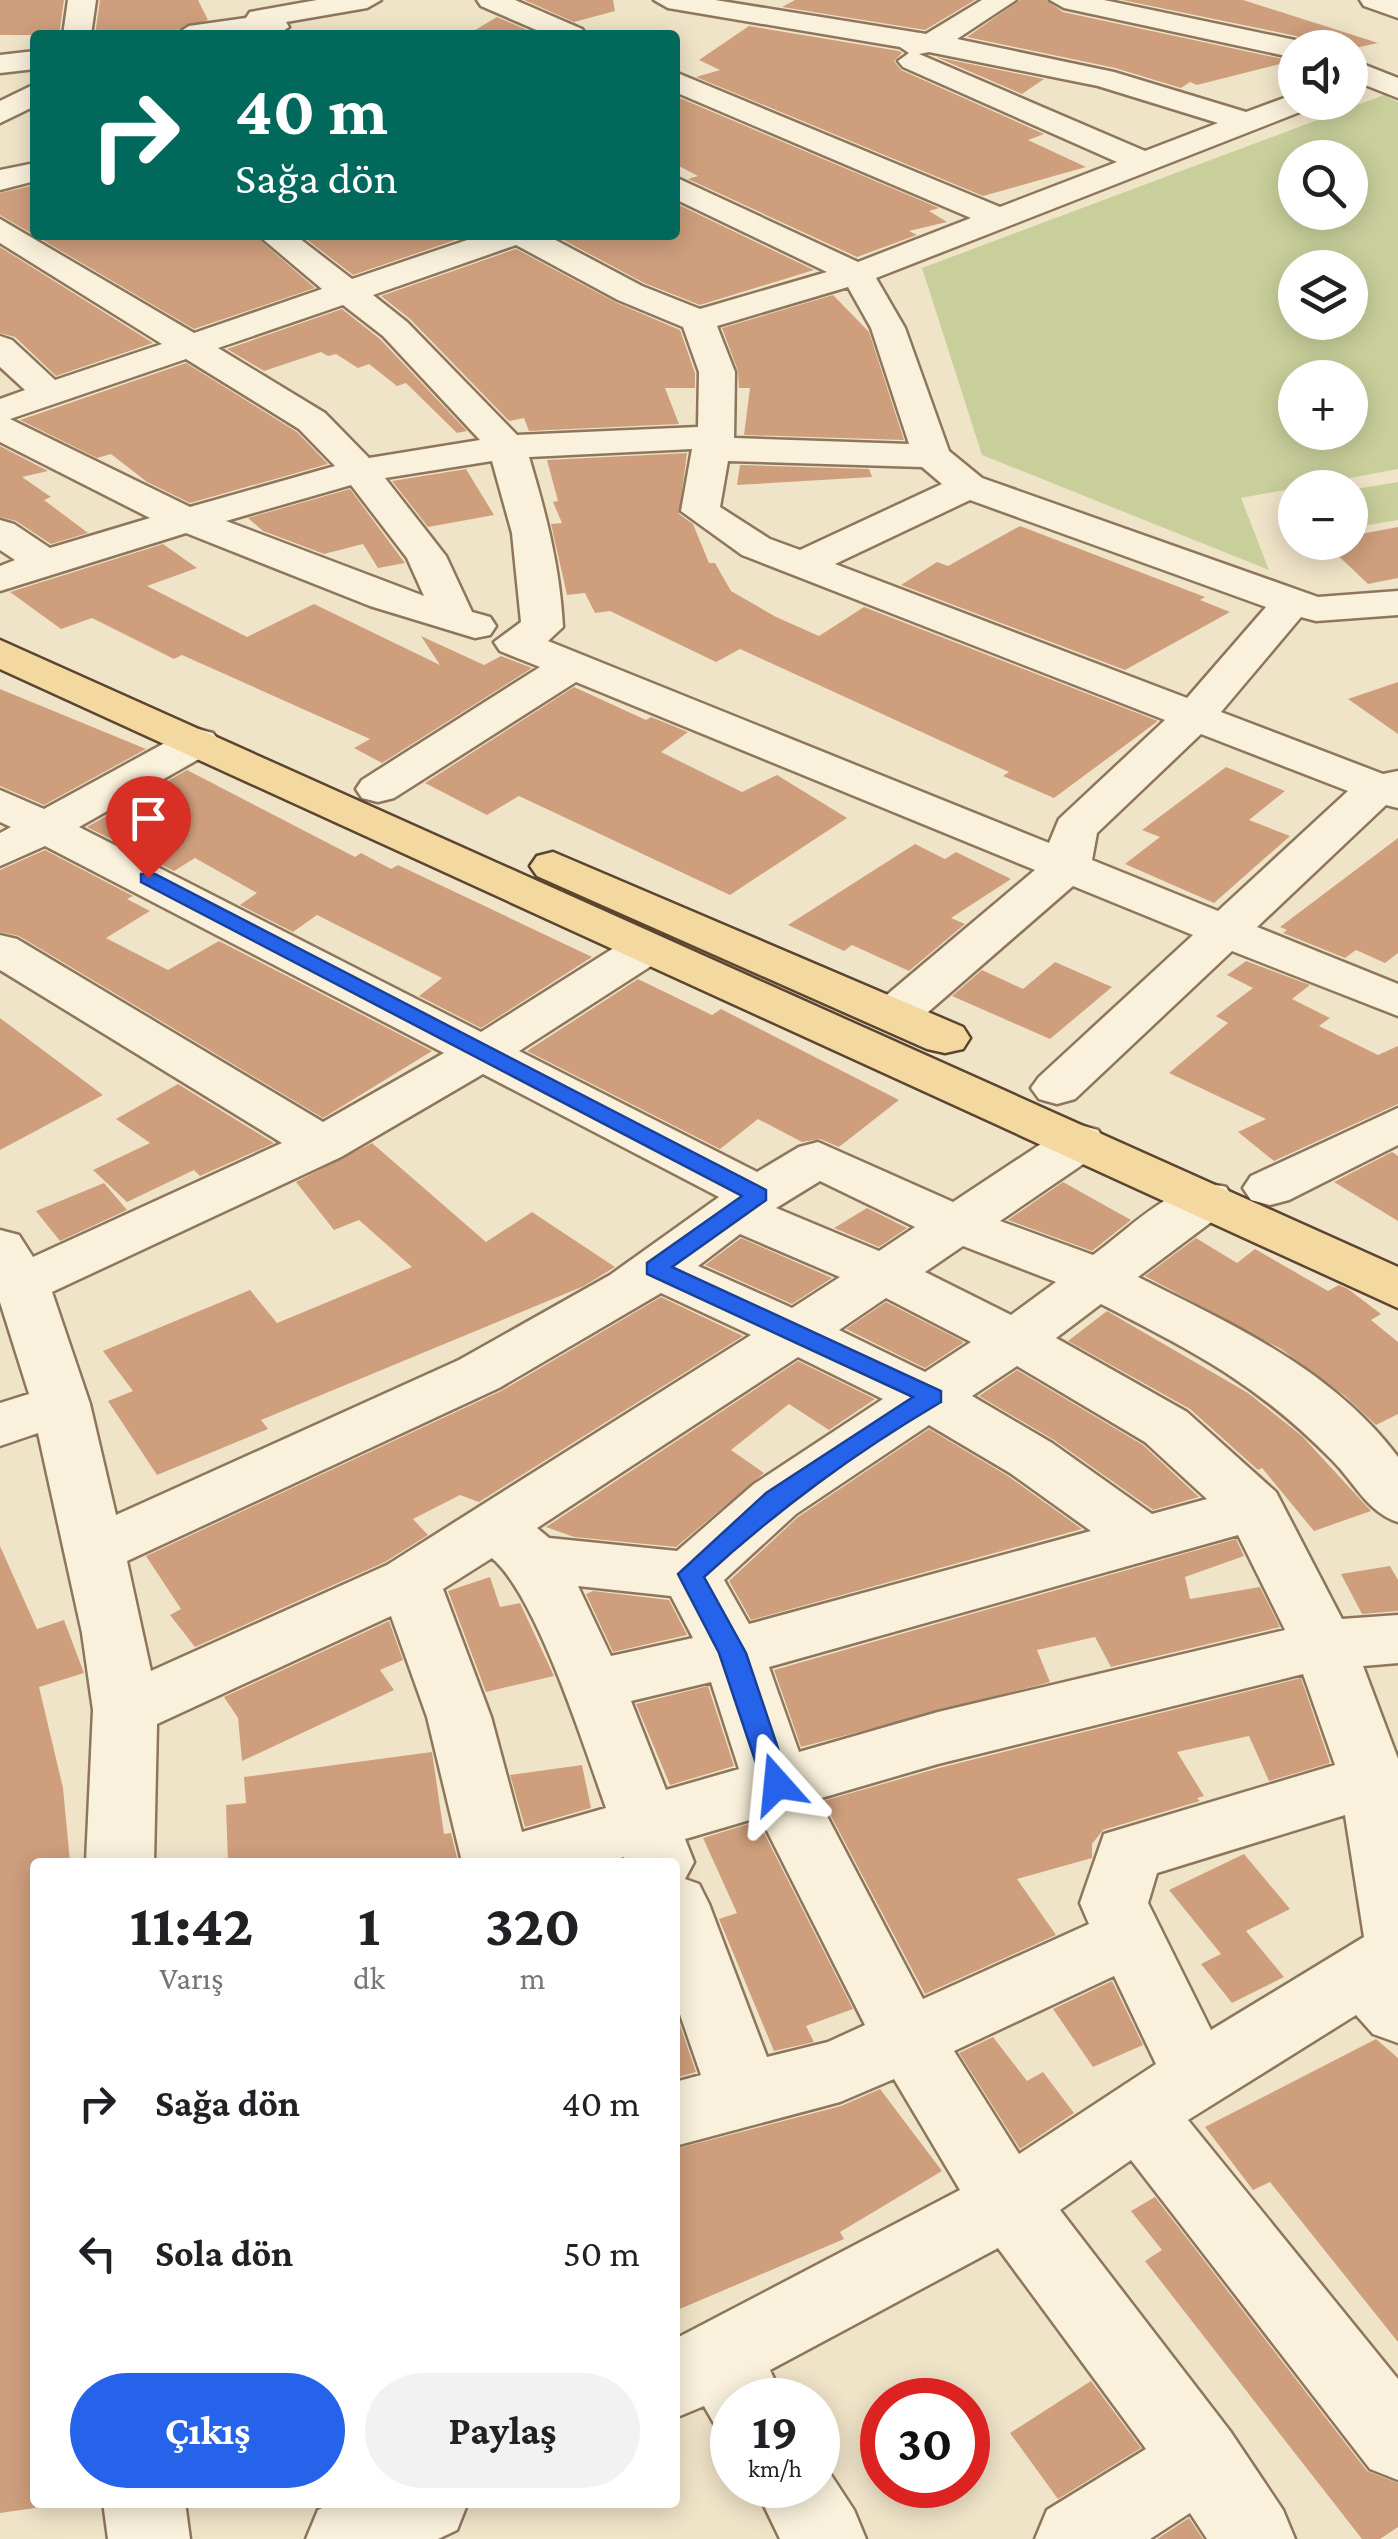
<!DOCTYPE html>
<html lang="tr">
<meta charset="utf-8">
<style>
body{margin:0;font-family:"Crimson Pro",serif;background:#f2f2f2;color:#202124;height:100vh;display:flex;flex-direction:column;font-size:38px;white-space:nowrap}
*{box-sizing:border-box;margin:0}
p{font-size:32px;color:#757577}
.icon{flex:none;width:55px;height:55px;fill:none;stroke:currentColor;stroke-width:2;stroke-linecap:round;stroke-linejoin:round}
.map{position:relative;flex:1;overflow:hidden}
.details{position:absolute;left:30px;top:1858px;width:650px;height:650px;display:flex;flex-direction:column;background:#fff;border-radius:10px;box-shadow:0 5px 25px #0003}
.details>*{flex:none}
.top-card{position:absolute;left:30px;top:30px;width:650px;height:210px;border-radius:10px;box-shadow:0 5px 25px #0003;background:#00695c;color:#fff;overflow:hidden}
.buttons{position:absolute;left:1278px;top:30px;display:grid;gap:20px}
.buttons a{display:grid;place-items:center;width:90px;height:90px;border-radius:50%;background:#fff;box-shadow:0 5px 25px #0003;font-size:50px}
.speed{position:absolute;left:710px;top:2378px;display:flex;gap:20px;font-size:50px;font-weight:700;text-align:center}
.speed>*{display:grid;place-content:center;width:130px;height:130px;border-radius:50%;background:#fff;box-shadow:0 5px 25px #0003;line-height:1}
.speed small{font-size:25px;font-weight:400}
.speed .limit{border:15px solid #d22;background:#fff;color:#111}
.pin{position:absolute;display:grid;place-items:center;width:85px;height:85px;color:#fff;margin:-102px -42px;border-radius:50% 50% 50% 0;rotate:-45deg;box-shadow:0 0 10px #0007}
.pin .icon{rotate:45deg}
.me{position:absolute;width:110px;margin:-55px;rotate:342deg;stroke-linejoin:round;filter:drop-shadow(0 0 8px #0008)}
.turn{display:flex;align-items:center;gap:35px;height:210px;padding:0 40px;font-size:45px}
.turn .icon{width:130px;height:130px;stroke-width:2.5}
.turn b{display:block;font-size:70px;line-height:85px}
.eta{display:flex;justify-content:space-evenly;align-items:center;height:170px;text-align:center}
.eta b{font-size:60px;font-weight:700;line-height:70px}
.cta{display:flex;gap:20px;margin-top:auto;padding:20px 40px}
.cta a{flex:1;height:115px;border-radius:60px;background:#2563eb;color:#fff;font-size:40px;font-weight:700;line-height:115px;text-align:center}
.cta a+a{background:#f2f2f2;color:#202124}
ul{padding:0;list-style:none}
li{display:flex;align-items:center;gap:30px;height:150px;padding:0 40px}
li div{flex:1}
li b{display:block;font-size:38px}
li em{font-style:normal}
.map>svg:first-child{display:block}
.green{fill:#c9cf9b;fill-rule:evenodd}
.building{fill:#cf9f7d}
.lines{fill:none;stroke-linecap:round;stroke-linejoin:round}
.minor-casing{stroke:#8d765c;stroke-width:5}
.major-casing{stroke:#5b4430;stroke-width:5}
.minor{fill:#faf1dc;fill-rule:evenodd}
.major{fill:#f3d9a0;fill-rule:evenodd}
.route{fill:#2563eb;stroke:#184099;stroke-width:2.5}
</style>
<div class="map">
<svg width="1398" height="2539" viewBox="0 0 1398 2539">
<rect width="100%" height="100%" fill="#f0e4c8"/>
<path class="green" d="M1384 95 1398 102V469L1241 498 1269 570 982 455 922 268ZM1295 158H1350V212H1295ZM1295 268H1350V322H1295ZM1295 378H1350V432H1295Z
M1398 482V520L1350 528V490Z"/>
<path class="building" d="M0 0H64L59 35H0Z
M100 0H198L208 20 160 35H95Z
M524 0H613L615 11 574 22Z
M795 0H975L925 30 782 7Z
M1020 0H1046L1063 12 1292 61 1197 85 1190 82 1181 88 1115 68 967 37Z
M1122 0H1243L1378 43 1350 49 1312 48 1296 36Z
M497 17 532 32 467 35Z
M749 26 899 51 902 53 894 61 901 70 1044 134 1028 140 1086 167 983 196 696 77 720 70 699 60Z
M936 57 1044 79 1022 94Z
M675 96 939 208 929 211 947 222 909 231 917 235 857 257 688 179 698 176 675 164Z
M35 185V235H254L315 288 194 329 0 215V193Z
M675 203 814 270 700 305 644 283 554 235H675Z
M301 235H470L353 275Z
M0 247 153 343 56 376 15 337 0 333Z
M516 249 617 303 680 330 695 373V388H665L679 424 529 431 524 418 509 421 410 319 381 296Z
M833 295 869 332 904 440 744 435 750 388H739L738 371 722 328Z
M342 309 380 339 467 431 457 433 406 383 397 386 369 364 358 368 336 354 328 356 321 352 264 371 227 349Z
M186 363 297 432 328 464 190 503 147 482 111 454 97 458 20 420Z
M0 446 48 471 22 477 51 497 44 500 88 533 51 544 16 521 0 517Z
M687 453 679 514 693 524 709 563H715L731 591 776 617 819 636 864 607 1158 721 1054 798 1003 776 1009 772 740 649 716 662 610 611 595 613 585 593 567 595 551 524 562 523 553 502 558 501 547 460Z
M740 465 869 469 872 477 737 485Z
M466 469 494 515 428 527 392 481Z
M350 489 405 563 378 568 363 544 324 554 263 531 248 518Z
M1020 526 1205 597 1200 600 1230 612 1125 670 901 585 937 562 948 566Z
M1398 527V578L1368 584 1324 542H1350V536Z
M163 544 197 568 147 586 247 637 314 604 440 665 421 636 484 665 501 656 532 668 382 763 354 748 370 739 182 655 174 659 92 618 61 629 10 592Z
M1398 682V734L1348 699Z
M574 687 646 720 651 717 688 732 661 752 742 792 777 775 847 818 730 895 519 796 487 815 425 783Z
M0 689 146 749 44 805 0 786Z
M1226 767 1285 791 1249 820 1290 836 1214 903 1125 864 1160 837 1142 830Z
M187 770 355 857 361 853 391 869 398 865 592 957 481 1028 419 996 442 978 317 915 293 932 240 905 257 893 195 858 174 871 87 827Z
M1398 838V953L1385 963 1356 950 1345 958 1283 933 1287 930 1280 927Z
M915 844 945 859 956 852 1011 879 951 918 965 924 909 971 852 945 844 951 788 925Z
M45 850 133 896 127 899 150 911 106 938 168 970 219 941 432 1051 323 1118 19 936 0 932V870Z
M1246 961 1310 985 1292 999 1330 1018 1319 1026 1378 1055 1398 1046V1104L1274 1161 1238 1132 1266 1119 1169 1073 1228 1023 1216 1016 1253 988 1227 975Z
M1055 962 1112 987 1050 1039 952 996 982 970 1023 989Z
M638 979 712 1015 721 1009 899 1100 839 1147 820 1139 802 1142 758 1119 720 1149 527 1051Z
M0 1018 103 1095 0 1150Z
M178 1084 274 1143 200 1176 194 1170 127 1202 93 1170 150 1143 116 1119Z
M372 1143 486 1242 532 1212 615 1267 584 1286 261 1420 268 1429 157 1475 108 1401 133 1391 103 1351 250 1290 277 1323 412 1267 359 1220 334 1230 296 1182Z
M1392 1152 1398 1156V1221L1334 1182Z
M1063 1182 1131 1220 1092 1251 1008 1220Z
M104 1183 127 1210 60 1241 36 1211Z
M867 1208 907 1228 879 1247 834 1228Z
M741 1238 832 1278 792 1304 705 1265Z
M1196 1238 1237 1263 1255 1249 1328 1291 1339 1285 1348 1289 1381 1314 1371 1320 1398 1342V1414L1376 1425 1345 1396 1281 1349 1145 1276Z
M661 1297 743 1336 479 1502 460 1495 413 1519 428 1535 385 1562 195 1647 170 1615 181 1609 146 1556 501 1391Z
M886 1302 962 1341 963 1343 925 1368 846 1329Z
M1107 1311 1248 1393 1302 1436 1371 1511 1314 1531 1262 1468 1258 1470 1190 1409 1068 1341Z
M798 1361 875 1399 829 1430 789 1404 731 1450 764 1473 676 1547 574 1537 546 1527Z
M1017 1370 1143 1445 1199 1497 1153 1510 1054 1440 979 1396Z
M929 1429 1008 1476 1082 1529 751 1620 729 1581 798 1517Z
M1236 1539 1244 1556 1185 1577 1190 1599 1260 1587 1280 1627 1111 1667 1095 1637 1037 1650 1050 1682 801 1747 774 1670Z
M0 1546 37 1629 64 1620 84 1673 39 1687 63 1788 70 1862H35V2508L0 2513Z
M1390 1566 1398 1580V1611L1362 1614 1341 1574Z
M490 1577 500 1607 520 1603 554 1676 486 1692 448 1591Z
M593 1591 669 1600 687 1635 613 1652 586 1594Z
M389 1621 403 1660 380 1670 394 1690 242 1761 238 1718 224 1697Z
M1301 1678 1330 1763 1269 1781 1249 1736 1177 1752 1204 1796 1197 1798 1200 1801 1103 1830 1092 1844V1858L1017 1879 1056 1935 925 1994 823 1801 939 1768Z
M708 1686 734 1766 670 1785 636 1704Z
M432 1752 444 1834 451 1833 458 1862H228L226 1805 246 1803 244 1777Z
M582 1765 591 1808 525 1827 510 1775Z
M758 1821 853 2009 806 2026 814 2042 774 2051 719 1919 737 1913 703 1838Z
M1244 1854 1290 1909 1246 1931 1284 1977 1232 2003 1201 1964 1221 1954 1169 1890Z
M1112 1981 1143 2045 1093 2067 1053 2009Z
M675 2011 696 2072 675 2078Z
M993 2037 1027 2081 1043 2072 1074 2113 1020 2149 959 2053Z
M1376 2039 1398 2058V2342L1270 2182 1253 2190 1205 2127Z
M880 2089 942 2171 840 2232 844 2239 675 2311V2149L841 2106Z
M1155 2197 1367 2471 1398 2483V2527L1380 2539H1362L1145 2261 1162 2250 1131 2211Z
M1091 2381 1141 2448 1058 2499 1010 2433Z
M1189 2518 1203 2539H1157Z"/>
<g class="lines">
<g class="minor-casing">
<path id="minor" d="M68 0H96L91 35H63Z
M317 0H381L367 8 286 22 289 27 277 35H175L189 26 246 18 250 12Z
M477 0H515L582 29 586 35H548L481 6Z
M654 0H715L926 34 982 0H1016L957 39 1114 72 1246 112 1295 94V102H1314L1310 108 876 278 905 328 949 451 982 478 1318 597 1398 591V615L1316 621 1301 617 1221 712 1383 774 1398 771V808L1386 805 1257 927 1398 984V1016L1232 951 1075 1099 1057 1104 1039 1099 1031 1088 1039 1077 1193 935 1073 886 912 1026 894 1030 876 1026 869 1015 876 1004 1035 870 576 682 394 798 378 802 362 798 356 789 362 780 540 667 500 651 494 642 521 622 512 533 492 461 385 478 446 556 472 612 490 617 496 626 490 635 475 638 370 606 186 533 0 591V566L15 560 0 550V520L14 524 50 548 150 518 0 442V399L25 390 0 367V336L12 340 55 380 162 344 0 243V219L194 333 322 289 258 235H295L352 279 482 235H546L642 286 700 309 827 272 675 199V177L858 262 971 218 675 92V72L1000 207 1117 162 903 67 898 61 909 53 900 47 668 8ZM929 52 1098 86 1218 123 1145 151 919 54ZM516 245 618 300 683 327 699 372 698 427 517 435 407 322 373 295ZM848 287 871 328 909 444 734 438 735 372 717 326ZM343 305 383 336 480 440 369 458 325 413 218 348ZM186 359 299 429 335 466 190 507 10 419ZM692 449 681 511 742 555 1165 720 1059 819 1049 843 548 641 563 627C560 567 546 514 529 457ZM728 461 922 467 942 484 800 550 770 539 720 507ZM351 485 407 558 424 596 226 521ZM970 500 1266 607 1187 698 835 564ZM1201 734 1348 791 1218 911 1092 860 1097 833Z
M1050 0H1104L1295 40 1308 48H1295V58L1064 8Z
M1360 0H1398V18L1364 6Z
M35 51V69L0 73V55Z
M1350 59 1398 78V98L1350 79Z
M35 84V106L0 123V101Z
M35 163V181L0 190V170Z
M198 729 213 733 220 742 213 751 79 827 481 1032 628 939 645 935 662 939 669 949 662 959 519 1051 757 1172 799 1147 818 1142 953 1202 1062 1130 1080 1125 1098 1130 1106 1142 1098 1154 1000 1221 1093 1255C1130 1229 1179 1174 1226 1187L1234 1199 1226 1211 1138 1277C1233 1325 1332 1369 1398 1457V1522C1367 1512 1355 1483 1332 1460 1256 1383 1196 1353 1101 1304L1056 1338 1187 1412 1276 1492 1342 1619 1398 1615V1663L1363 1666 1398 1759V2043L1373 2034 1356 2015 1188 2120 1398 2379V2480L1370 2469 1131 2160 1060 2210 1230 2431 1283 2510 1295 2539H1207L1190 2513 1150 2539H1035L1047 2510 1146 2449 998 2248 770 2370 784 2400H732V2433L716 2427 704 2406 675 2418V2339L960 2190 894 2079 840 2102 675 2146V2082L701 2075 675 2000V1862H626L624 1857 606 1862H462L427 1717 391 1616 157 1724 154 1862H86L93 1710 82 1633 38 1433 0 1446V1403L29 1394 0 1302V1230L19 1235 33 1257 282 1143 0 970V935L17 939 323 1122 444 1053 45 846 0 866V833L11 827 0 822V790L44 809 183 733ZM483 1074 719 1197 610 1275 459 1360 116 1515 90 1404 52 1292 341 1157ZM820 1181 915 1227 879 1251 776 1208ZM740 1234 840 1277 792 1308 698 1266ZM963 1246 1056 1282 1011 1315 925 1272ZM661 1293 751 1335 387 1565 151 1671 127 1561 499 1388ZM886 1298 971 1342 925 1372 839 1330ZM798 1357 883 1399 754 1484 677 1551 549 1538 537 1528ZM1017 1366 1145 1442 1207 1499 1152 1514 1052 1443 972 1396ZM929 1425 1010 1473 1091 1531 749 1624 724 1580 796 1514ZM1238 1535 1285 1630 938 1712 799 1752 769 1667ZM492 1558C537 1596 584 1747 606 1808L522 1832 491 1717 443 1589ZM578 1586 671 1596 693 1638 611 1656ZM1303 1674 1335 1765 1104 1834 1080 1903 1089 1924 923 1999 818 1799 938 1764ZM711 1682 739 1769 666 1790 631 1701ZM1345 1815 1364 1937 1211 2030 1148 1903 1157 1873ZM760 1817 865 2025 828 2042 767 2057 709 1904 699 1884 685 1879 694 1862 685 1839ZM1114 1976 1156 2064 1019 2154 954 2051Z
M1398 1108V1145L1289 1200 1270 1205 1251 1200 1243 1188 1251 1176Z
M818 2455 854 2510 866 2539H780L754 2485H818Z
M103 2502H185L190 2539H108Z
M335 2502H468L457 2530 438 2539H306L318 2510Z"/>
</g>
<g class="major-casing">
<path id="major" d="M0 640 1398 1267V1308L0 669Z
M553 852 963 1027 970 1038 963 1049 945 1053 927 1049 537 876 530 866 537 856Z"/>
</g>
<use href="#minor" class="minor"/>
<use href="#major" class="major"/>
</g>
<path class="route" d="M141 874H155L766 1190V1200L672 1267 941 1391V1402C853 1454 780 1508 704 1577L746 1653 790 1784 786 1792H767L763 1784 719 1653 678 1574 766 1493 913 1397 647 1274V1263L742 1196 141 882Z"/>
</svg>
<div class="buttons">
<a><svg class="icon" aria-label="sound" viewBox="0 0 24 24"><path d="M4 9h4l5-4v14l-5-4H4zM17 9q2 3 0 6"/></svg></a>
<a><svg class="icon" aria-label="search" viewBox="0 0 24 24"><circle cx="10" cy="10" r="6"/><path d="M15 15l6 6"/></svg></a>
<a><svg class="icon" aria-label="layers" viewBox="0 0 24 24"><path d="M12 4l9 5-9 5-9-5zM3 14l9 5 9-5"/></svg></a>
<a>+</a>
<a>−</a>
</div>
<div class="speed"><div>19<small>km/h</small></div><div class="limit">30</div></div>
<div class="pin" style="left:148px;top:878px;background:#d93025"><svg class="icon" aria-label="arrive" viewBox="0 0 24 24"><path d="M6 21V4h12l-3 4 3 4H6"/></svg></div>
<svg class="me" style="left:777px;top:1784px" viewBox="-20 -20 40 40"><path d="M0-17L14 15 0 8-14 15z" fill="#2563eb" stroke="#fff" stroke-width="4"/></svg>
<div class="top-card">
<div class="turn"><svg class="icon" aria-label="right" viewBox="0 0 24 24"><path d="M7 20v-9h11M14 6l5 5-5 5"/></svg><div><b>40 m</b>Sağa dön</div></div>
</div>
<section class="details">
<div class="eta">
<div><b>11:42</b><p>Varış</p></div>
<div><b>1</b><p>dk</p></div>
<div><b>320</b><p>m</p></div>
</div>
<ul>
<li><svg class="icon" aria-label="right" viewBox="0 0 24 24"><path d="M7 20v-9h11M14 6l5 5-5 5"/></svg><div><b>Sağa dön</b></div><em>40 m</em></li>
<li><svg class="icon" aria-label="left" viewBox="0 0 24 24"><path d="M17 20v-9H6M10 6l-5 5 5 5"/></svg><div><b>Sola dön</b></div><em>50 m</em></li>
</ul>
<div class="cta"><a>Çıkış</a><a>Paylaş</a></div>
</section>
</div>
